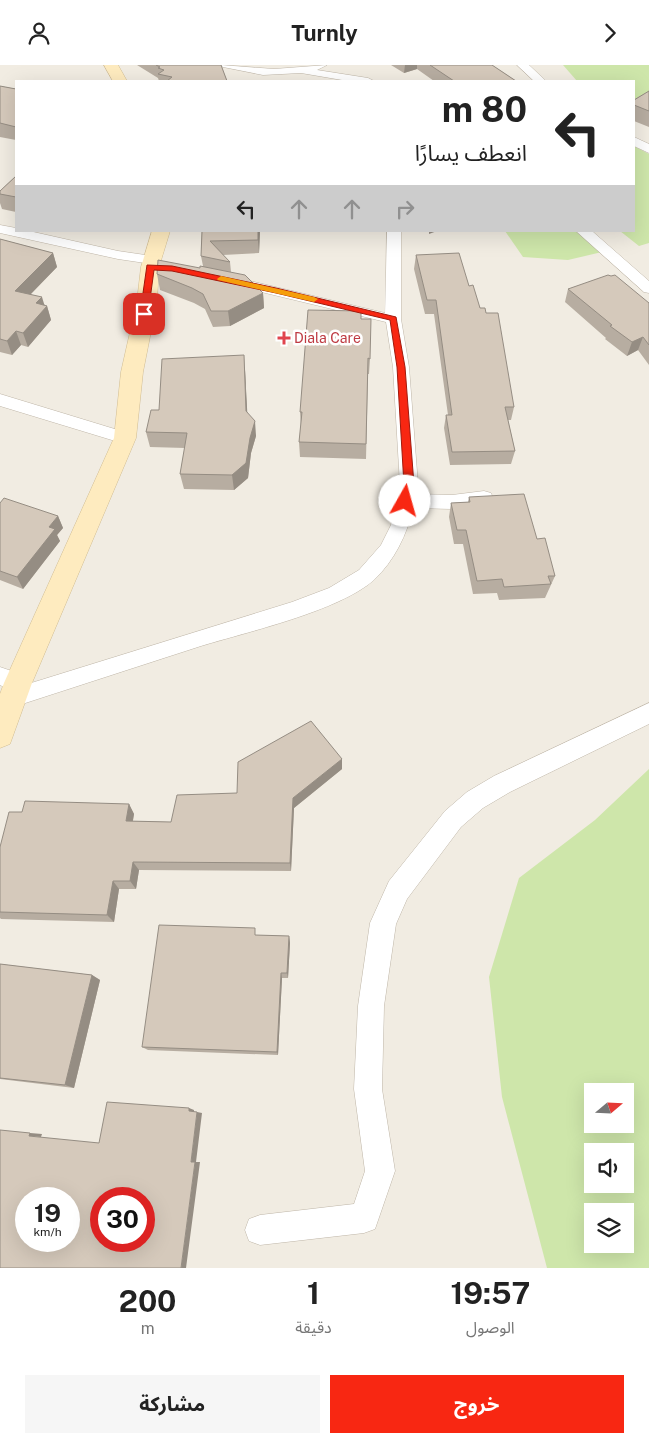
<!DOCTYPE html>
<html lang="ar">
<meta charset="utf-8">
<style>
body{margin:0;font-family:"Public Sans","Noto Sans Arabic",sans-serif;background:#f6f6f6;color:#222;direction:rtl;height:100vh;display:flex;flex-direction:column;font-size:19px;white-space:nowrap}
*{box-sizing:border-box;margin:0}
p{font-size:16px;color:#767676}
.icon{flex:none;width:28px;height:28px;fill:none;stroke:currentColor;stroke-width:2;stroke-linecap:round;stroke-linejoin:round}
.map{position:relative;height:1203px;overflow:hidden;direction:ltr}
.side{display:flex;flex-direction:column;background:#fff;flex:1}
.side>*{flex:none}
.hud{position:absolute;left:15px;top:15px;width:620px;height:152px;border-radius:0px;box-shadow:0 5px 20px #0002;direction:rtl;background:#fff;color:#222;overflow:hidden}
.needle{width:32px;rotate:71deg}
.controls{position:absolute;left:584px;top:1018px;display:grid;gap:10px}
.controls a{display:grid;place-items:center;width:50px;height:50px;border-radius:0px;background:#fff;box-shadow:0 5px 20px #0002;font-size:25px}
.speed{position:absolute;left:15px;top:1122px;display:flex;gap:10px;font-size:25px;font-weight:700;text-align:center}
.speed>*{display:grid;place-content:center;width:65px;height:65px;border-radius:50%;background:#fff;box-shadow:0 5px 20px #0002;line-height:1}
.speed small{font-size:12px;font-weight:400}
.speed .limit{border:8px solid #d22;background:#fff;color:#111}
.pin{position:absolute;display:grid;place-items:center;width:42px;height:42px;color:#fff;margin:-21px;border-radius:10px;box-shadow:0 2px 8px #0006}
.me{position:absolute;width:55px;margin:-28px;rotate:7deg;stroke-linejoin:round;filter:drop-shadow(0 0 4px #0008)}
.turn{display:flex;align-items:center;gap:18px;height:105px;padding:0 25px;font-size:22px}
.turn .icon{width:65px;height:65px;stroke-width:2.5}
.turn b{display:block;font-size:35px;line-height:42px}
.lanes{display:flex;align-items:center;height:48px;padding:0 25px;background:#0003;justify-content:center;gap:25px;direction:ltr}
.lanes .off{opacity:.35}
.eta{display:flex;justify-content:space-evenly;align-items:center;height:85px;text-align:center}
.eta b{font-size:30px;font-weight:700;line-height:35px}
.button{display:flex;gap:10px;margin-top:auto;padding:10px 25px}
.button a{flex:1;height:58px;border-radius:0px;background:#f82712;color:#fff;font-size:20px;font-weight:700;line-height:58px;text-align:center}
.button a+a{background:#f6f6f6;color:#222}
header{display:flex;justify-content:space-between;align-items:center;height:65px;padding:0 25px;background:#fff;font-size:22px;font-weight:700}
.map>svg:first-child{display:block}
.green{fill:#cee6aa;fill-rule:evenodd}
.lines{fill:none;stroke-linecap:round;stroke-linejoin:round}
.street-casing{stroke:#bfb6a8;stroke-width:1}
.secondary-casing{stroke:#d1bd92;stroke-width:1}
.street{fill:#fff;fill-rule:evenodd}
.secondary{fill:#feebbf;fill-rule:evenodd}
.wall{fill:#b7ada1}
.shaded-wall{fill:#958d83}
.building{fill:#d5c9bb;stroke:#958d83;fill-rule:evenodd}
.route{fill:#f82712;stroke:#a1190c}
.slow{fill:#f59e0b}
.health-dot{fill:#e0444e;stroke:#fff;stroke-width:2}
.labels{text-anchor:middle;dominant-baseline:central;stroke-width:5;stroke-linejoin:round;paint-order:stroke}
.far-health-label{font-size:14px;fill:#be3a42;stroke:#fff;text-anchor:start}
</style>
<header><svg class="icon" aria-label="forward" viewBox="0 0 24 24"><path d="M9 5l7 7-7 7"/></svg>Turnly<svg class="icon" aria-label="person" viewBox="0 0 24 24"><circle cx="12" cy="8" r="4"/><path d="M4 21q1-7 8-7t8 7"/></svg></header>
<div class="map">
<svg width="649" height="1203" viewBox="0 0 649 1203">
<rect width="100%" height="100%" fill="#f1ece2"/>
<path class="green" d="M563 0H649V32L634 34V16H577Z
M634 81 649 89V178L639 181 620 166H634Z
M505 166H578L602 187 568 195 523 192Z
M649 704V1203H547L502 1032 489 912 519 813 595 755ZM625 1026V1059H592V1026ZM625 1086V1119H592V1086ZM625 1146V1179H592V1146Z"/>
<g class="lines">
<g class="street-casing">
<path id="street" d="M221 0 274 4 327 0 317 5 368 13 374 16H348L301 8 263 10 223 2Z
M517 0H529L546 16H534Z
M634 72 649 79V88L634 81Z
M0 160 16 163V166H29L118 186 152 191 157 192 159 195 157 198 152 199 118 194 0 168Z
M387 166H401V254L409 302 418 420 416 429 452 430 484 426 491 428 493 433 491 438 452 444 413 443C407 470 394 496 374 515 339 546 247 567 201 581 138 601 76 622 13 642L5 640 2 633 5 626 10 625 0 620V602L26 611 28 619 292 537 329 523 359 505 381 480 391 460 400 420 393 302 386 257 224 218 222 215 224 212 229 211 385 248Z
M576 166H592L649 216V228L644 227Z
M0 329 131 369 134 373 131 377 125 379 0 341Z
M649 638V659L510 727 483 743 461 762 407 834 396 859 384 941 382 1024 395 1106 375 1164 364 1168 260 1180 249 1176 245 1165 249 1154 260 1150 354 1139 365 1106 354 1024 358 941 370 858 389 816 445 746 467 727 494 711Z"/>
</g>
<g class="secondary-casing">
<path id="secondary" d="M104 0H118L127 16H113Z
M152 166H170L159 202 157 236 143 307 136 373 32 618 10 679 0 683V629L4 618 114 373 121 307 137 236 141 202Z"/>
</g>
<use href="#street" class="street"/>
<use href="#secondary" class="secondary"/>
</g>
<path class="wall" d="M137 0H221L227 16H159L158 13Z
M391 0H492L516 16H434L417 4 404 8Z
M0 21 16 24V75L0 72Z
M649 26V62L634 56V35Z
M16 111V147L2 144 0 138V126Z
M202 166H260L259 188 223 190 230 197 231 207 263 228 264 243 230 261 213 262 205 244 194 238 160 225 157 209 200 203 203 201 201 191Z
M0 174 53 188 57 202 31 229 45 240 47 241 51 255 28 282 21 280 12 290 0 287Z
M416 190 469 221 480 243 486 248 514 342 511 355H508L515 386 511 399 450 400 444 363 446 350H448L434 249H425L414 204Z
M568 224 649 238V300L638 285 627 291 605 274 606 273 565 237Z
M361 254 370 294 369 309H368L366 394 300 392 299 377 301 362 300 347Z
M245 305 247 347 256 371 251 388 248 413 234 425 184 424 180 409 185 383 150 382 146 367 159 345Z
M469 432 537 474 555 511 545 533 499 535 497 528 473 529 463 479H454L449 452 451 438 468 437Z
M0 438 58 451 63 463 57 470 60 476 23 524 0 515Z
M342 694V704L294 743 291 806 139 805 136 824H119L114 857 1 854 0 853V782L22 747 129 739 134 749 133 756 171 757 237 728Z
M257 870 289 871 290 878 288 913H282L278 990 148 985 142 982Z
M0 899 92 910 100 915 74 1023 0 1014Z"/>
<path class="shaded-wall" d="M405 0H417V4L404 8Z
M258 166H260L259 188 258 175Z
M429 166H437L429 169Z
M53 188 57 202 20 240 15 226Z
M263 228 264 243 230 261 228 246Z
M42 232 45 242 47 241 51 255 28 282 23 268 36 238Z
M16 266 21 280 12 290 7 276Z
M643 272 638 285 627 291 632 277Z
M244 290 245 305 248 361 246 346Z
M255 356 256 371 251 388 248 413 234 425 232 410Z
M58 451 63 463 57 470 60 476 23 524 17 512 49 462Z
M342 694V704L294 743 291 806 290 798 293 733Z
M129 739 134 749 131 765 126 756Z
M133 797 139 805 136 824 130 816Z
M113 816 119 824 114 857 107 850Z
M289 871 290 878 288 913 287 908Z
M281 908 282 913 278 990 277 987Z
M92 910 100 915 74 1023 65 1020Z
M189 1043 194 1045V1048L189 1046Z
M197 1047 202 1048 196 1097H191Z
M30 1068 42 1069 41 1072 29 1071Z
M195 1097H200L186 1203H181Z"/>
<path class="building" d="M156 0H221L227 16H167L172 12 158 9 164 5 158 3 160 2Z
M430 0H492L516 16H454Z
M0 21 16 24V62L0 58Z
M649 26V46L634 40V35Z
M16 111V132L0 129V126Z
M202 166H258V175L210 176 230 197 201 191Z
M0 174 53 188 15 226 42 232 36 238 47 241 23 268 16 266 7 276 0 274Z
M459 188 469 221 473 220 480 243H485L486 248H498L514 342H505L515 386 452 387 446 350H452L436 235H427L416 190Z
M158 195 200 203V201L245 210 263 228 228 246H211L203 229 192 223 157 209Z
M608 210 611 211 615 210 649 238V280L643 272 632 277 610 261 612 260 568 224Z
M308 245 361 246V254H371L370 294 368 293 366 379 299 377 302 347H300Z
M244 290 246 346 255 356 250 373 246 398 232 410 180 409 187 368 146 367 151 345H159L162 294Z
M524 429 537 474 545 473 555 511H548L551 519 504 522 502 514 477 516 466 465H457L451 438 470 437 469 432Z
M4 433 58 451 49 462 55 464 17 512 0 506V438Z
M311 656 342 694 293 733 290 798 133 797 130 816H113L107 850 0 847V782L9 747H22L25 736 129 739 126 756 171 757 177 730 237 728 238 697Z
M159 860 255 863V870L289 871 287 908H281L277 987 142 982Z
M0 899 92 910 65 1020 0 1013Z
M107 1037 189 1043V1046L197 1047 191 1097H195L181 1203H0V1065L30 1068 29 1071 99 1078ZM26 1134H69V1176H26ZM101 1134H144V1176H101Z"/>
<path class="route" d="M147 200 172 201 276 223 396 252 405 302 414 420 409 439 405 440 400 436 404 420 397 302 390 255 276 228 172 206 154 205 148 249 144 251 140 249Z"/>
<path class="slow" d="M221 211 314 232 318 234 314 237 218 215 217 214Z"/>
<path class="health-dot" d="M281.5 265.5h5v5h5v5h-5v5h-5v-5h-5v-5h5z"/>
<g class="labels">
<g class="far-health-label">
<text x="294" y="273">Diala Care</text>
</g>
</g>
</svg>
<div class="controls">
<a><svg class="needle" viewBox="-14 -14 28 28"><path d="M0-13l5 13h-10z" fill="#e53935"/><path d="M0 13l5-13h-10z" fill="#767676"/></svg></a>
<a><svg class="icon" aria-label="sound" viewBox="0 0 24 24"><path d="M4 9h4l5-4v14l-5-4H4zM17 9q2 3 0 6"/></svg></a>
<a><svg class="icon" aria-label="layers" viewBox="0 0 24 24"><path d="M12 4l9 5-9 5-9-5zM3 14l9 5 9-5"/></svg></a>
</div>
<div class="speed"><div>19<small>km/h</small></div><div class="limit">30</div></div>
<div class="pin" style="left:144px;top:249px;background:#d93025"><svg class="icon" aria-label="arrive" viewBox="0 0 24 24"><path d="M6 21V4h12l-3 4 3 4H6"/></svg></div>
<svg class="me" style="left:405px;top:436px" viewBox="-20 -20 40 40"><circle r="19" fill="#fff"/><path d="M0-13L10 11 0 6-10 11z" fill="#f82712"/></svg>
<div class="hud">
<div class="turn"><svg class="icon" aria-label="left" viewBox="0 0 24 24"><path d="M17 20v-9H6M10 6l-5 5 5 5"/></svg><div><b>80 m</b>انعطف يسارًا</div></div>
<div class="lanes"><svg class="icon" aria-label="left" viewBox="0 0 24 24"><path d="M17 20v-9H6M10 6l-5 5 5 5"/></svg><svg class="icon off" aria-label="ahead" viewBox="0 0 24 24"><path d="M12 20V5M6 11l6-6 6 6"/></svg><svg class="icon off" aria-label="ahead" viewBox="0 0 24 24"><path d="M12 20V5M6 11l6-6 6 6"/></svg><svg class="icon off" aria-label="right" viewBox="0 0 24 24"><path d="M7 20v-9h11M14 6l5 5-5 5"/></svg></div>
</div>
</div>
<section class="side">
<div class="eta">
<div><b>19:57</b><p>الوصول</p></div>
<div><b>1</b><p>دقيقة</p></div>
<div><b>200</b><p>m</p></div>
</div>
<div class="button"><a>خروج</a><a>مشاركة</a></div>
</section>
